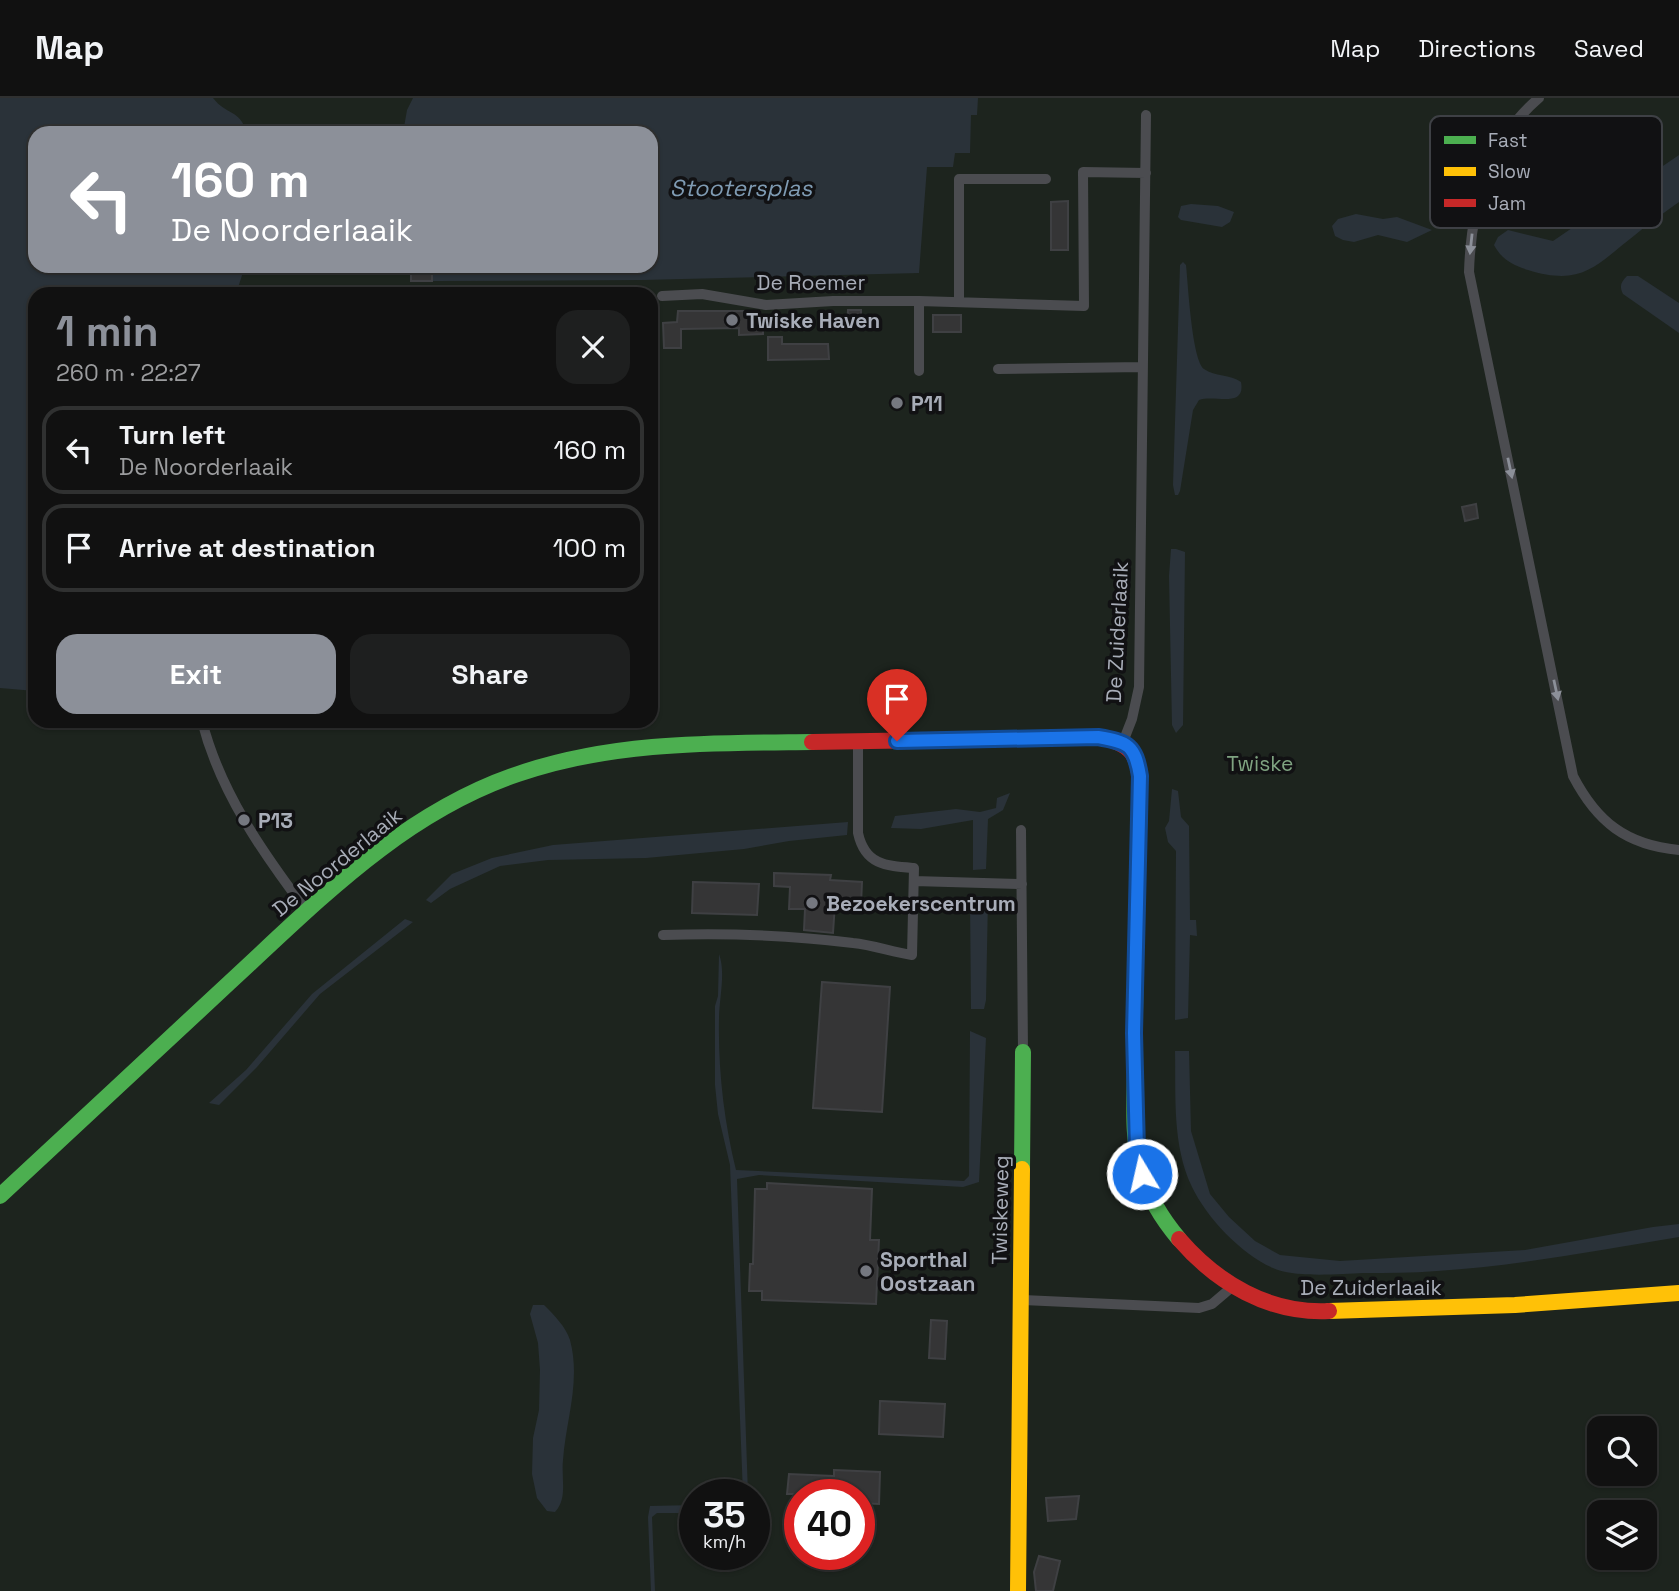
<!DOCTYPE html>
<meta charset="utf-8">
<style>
body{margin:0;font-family:"Space Grotesk",sans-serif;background:#1e1f1f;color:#f1f3f6;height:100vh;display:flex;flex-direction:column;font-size:26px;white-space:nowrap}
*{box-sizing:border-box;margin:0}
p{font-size:23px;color:#9c9d9f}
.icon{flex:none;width:38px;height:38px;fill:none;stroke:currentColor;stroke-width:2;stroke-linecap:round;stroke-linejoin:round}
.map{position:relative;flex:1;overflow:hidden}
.panel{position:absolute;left:28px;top:189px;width:630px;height:441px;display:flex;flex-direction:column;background:#111;border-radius:21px;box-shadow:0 2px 5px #0004,0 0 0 2px #303131}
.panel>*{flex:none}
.top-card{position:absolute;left:28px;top:28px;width:630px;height:147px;border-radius:21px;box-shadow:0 2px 5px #0004,0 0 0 2px #303131;background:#8c9099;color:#fff;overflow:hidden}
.tools{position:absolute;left:1587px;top:1318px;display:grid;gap:14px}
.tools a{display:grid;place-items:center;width:70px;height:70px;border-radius:14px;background:#111;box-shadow:0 2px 5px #0004,0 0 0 2px #303131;font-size:35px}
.speed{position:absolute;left:679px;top:1381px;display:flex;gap:14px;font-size:35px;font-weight:700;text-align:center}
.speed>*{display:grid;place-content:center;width:91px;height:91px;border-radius:50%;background:#111;box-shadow:0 2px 5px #0004,0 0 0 2px #303131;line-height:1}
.speed small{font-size:18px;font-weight:400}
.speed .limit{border:10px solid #d22;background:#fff;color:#111}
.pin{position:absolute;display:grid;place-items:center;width:60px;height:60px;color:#fff;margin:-72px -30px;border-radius:50% 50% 50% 0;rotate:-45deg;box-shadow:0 0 7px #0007}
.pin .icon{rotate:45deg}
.me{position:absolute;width:77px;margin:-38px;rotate:351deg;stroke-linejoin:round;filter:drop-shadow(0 0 5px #0008)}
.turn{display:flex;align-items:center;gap:24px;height:147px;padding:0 28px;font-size:32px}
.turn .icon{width:91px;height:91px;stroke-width:2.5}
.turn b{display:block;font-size:49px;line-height:60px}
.round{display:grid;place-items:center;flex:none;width:74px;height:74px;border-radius:21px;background:#1e1f1f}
.overview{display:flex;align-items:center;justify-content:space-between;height:119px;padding:0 28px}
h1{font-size:42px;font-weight:800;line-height:52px;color:#8c9099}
.button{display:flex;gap:14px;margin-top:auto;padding:14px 28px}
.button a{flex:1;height:80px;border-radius:21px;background:#8c9099;color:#fff;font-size:28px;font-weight:800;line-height:80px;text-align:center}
.button a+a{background:#1e1f1f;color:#f1f3f6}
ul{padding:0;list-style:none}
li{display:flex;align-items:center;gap:21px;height:88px;margin:0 14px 10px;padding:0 14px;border:4px solid #303131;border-radius:21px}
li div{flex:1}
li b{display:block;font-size:26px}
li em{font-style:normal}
header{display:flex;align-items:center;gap:42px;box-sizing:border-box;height:98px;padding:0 35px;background:#111;border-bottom:2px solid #303131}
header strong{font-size:33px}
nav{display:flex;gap:38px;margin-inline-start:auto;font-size:24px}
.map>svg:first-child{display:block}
.green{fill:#1d241e;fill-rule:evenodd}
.water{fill:#2a3239}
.building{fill:#353536;stroke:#3f4043;stroke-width:2}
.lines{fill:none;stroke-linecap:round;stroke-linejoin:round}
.lane{stroke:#4b4c50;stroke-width:10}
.fast{stroke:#4caf50;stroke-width:16}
.slow{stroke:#ffc107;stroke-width:16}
.jam{stroke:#c62828;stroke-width:16}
.oneway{fill:#8c9099}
.route-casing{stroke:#114b97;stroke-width:18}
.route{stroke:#1a73e8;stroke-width:12}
.poi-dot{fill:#757880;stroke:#111113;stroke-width:2.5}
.labels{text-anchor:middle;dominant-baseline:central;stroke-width:7;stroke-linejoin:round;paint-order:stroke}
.street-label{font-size:21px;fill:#a8adb8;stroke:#111113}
.poi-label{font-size:21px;font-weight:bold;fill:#a8adb8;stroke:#111113;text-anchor:start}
.park-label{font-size:21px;fill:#7fa381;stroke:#111113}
.water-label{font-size:23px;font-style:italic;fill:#7f9bb3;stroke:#111113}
.key{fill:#111113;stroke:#3e4045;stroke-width:2}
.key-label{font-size:19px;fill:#a8adb8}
</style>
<header>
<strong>Map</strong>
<nav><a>Map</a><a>Directions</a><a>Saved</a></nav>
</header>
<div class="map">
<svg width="1679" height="1493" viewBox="0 0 1679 1493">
<rect width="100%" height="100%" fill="#171717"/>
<path class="green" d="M0 0H1679V1493H0ZM35 35H651V168H35ZM35 196H651V623H35ZM1600 1330H1645V1376H1600ZM695 1396H754V1456H695ZM800 1396H859V1456H800ZM1600 1414H1645V1460H1600Z"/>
<path class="water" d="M0 0H213C227 18 239 10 247 35H35V168H245L236 196H35V593L0 590Z
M413 0H978L977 17H971L970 55H955L953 69H927L919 175 642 182 432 183V168H651V35H403L407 12Z
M1679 57V104C1664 115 1649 125 1635 137 1596 167 1583 189 1528 172 1513 167 1502 162 1494 147L1498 139 1508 132 1553 143Z
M1191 106 1218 108 1234 114 1230 124 1222 129 1181 122 1178 119 1181 108Z
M1356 116 1383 121 1397 119 1432 132 1407 144 1378 137 1354 144 1343 142 1335 138 1332 128 1338 121Z
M1183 164 1186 167C1188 186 1192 262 1204 271 1215 279 1230 276 1241 284 1246 311 1214 296 1199 302L1193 312 1180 393 1178 397H1175L1173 387 1180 167Z
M1627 178H1638L1679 205V235L1623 196C1619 188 1621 184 1627 178Z
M1171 451H1176L1185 454 1183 627 1176 635 1172 627 1169 478Z
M1172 691 1178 693 1181 719 1189 728 1190 822H1196L1197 838 1190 837 1188 920 1175 922 1176 753 1168 744 1165 730 1169 723Z
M1010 695 1003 712 988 721 986 771 973 772V722L921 731 891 730 895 718 956 711 980 714 996 710 997 700Z
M848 724 847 737 789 743 744 751 646 760 548 762 500 768 450 791 431 805 426 802 452 776 492 760 553 747Z
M979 798 988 800 986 902 984 911H971L970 800Z
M405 821 413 824 320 896 257 969 219 1007 209 1005 246 972 312 896Z
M719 856C726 875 719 901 719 921 718 972 724 1023 736 1072L964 1083 969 1078 970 933 986 940 979 1084 963 1089 759 1077 737 1081 748 1396H743L730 1067 718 1016 715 987V908L718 898Z
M1175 953H1189L1191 1033 1210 1096 1229 1119 1255 1143 1280 1157 1340 1163 1525 1152 1653 1129 1679 1126V1139C1599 1152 1518 1168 1437 1173 1412 1175 1387 1175 1363 1175 1339 1176 1294 1180 1273 1170 1241 1156 1207 1120 1192 1089 1172 1047 1176 998 1175 953Z
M533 1207H544C554 1217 566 1229 570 1242 581 1283 566 1322 563 1362 561 1380 568 1400 555 1414L547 1413 537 1400 532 1376 533 1340 539 1312 540 1272 538 1245 530 1216Z
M695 1407V1415H657L652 1419 655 1493H651L648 1419 650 1408Z"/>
<path class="building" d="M1068 103V152H1051V104Z
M411 168H432V183H411Z
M848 212H861V230H847Z
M678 213H747V220H763V236L739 237V230L681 231V250H664L663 225 677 224Z
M933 217H961V234H933Z
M768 239H782V246H828L829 261 768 262Z
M1476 406 1478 420 1465 423 1462 409Z
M774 775 831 777 830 782 862 784 861 807 835 805 833 835 804 832 805 811H789L790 789 774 788Z
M693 784 759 786 757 817 692 815Z
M822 884 890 889 882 1014 813 1010Z
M767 1085 872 1091 870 1142H879L876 1206 762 1202V1193H749L750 1166H753L755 1091H767Z
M931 1222 947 1223 945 1261 929 1260Z
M880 1303 945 1306 943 1339 879 1336Z
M834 1372 880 1374 879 1406 859 1405V1396H787L789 1376 834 1378Z
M1079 1398 1076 1421 1048 1423 1046 1400Z
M1039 1458 1060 1463 1053 1493H1036L1034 1474Z"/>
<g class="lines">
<path class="lane" d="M1539 0C1488 43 1471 110 1469 174L1573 678C1597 724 1626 747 1679 752
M662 198 702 196 766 207 833 203H919V273
M919 203 1084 208 1083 74 1146 75
M959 204V81H1046
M998 271 1143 269
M202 623C220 694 263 755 306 812
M1123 644 1132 621 1139 589 1146 17
M1021 732 1023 954
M914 783 1022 786
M663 837C726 835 790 837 853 845 873 847 892 854 912 857L914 770C886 768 865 767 858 735V644
M1023 1202 1199 1210 1212 1206 1232 1189"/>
<path class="fast" d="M1140 692C1138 783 1134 873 1135 964 1135 1001 1131 1041 1142 1076 1149 1100 1163 1122 1179 1141
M1022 1071 1023 954
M0 1098C76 1027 153 956 229 885 317 804 402 715 518 676 614 643 713 645 812 644"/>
<path class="slow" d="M1329 1213 1515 1207 1679 1195
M1018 1493 1022 1071"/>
<path class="jam" d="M812 644 1098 639C1132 645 1140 657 1140 692
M1179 1141C1217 1185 1269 1216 1329 1213"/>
</g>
<defs><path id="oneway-solid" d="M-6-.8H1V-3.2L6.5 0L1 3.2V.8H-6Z" transform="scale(1.75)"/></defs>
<g class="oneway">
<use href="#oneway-solid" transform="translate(1471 146) rotate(96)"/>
<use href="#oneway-solid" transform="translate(1510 370) rotate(78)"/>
<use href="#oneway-solid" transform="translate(1556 592) rotate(78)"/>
</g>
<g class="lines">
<g class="route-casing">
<path id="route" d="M897 643 1098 639C1128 644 1135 647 1140 678L1134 935 1137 1052 1142 1076"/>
</g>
<use href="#route" class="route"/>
</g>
<g class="poi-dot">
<circle cx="732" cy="222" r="7"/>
<circle cx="897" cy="305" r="7"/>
<circle cx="244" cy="722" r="7"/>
<circle cx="812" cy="805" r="7"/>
<circle cx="866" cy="1173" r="7"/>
</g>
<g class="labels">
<g class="street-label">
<text x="811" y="184">De Roemer</text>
<text transform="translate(1117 534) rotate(-87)">De Zuiderlaaik</text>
<text transform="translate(337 764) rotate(-39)">De Noorderlaaik</text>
<text transform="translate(1000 1112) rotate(-89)">Twiskeweg</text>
<text x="1371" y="1189">De Zuiderlaaik</text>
</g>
<g class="poi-label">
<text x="746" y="222">Twiske Haven</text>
<text x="911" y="305">P11</text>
<text x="258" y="722">P13</text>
<text x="826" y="805">Bezoekerscentrum</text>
<text x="880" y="1161">Sporthal<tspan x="880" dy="24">Oostzaan</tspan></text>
</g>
<g class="park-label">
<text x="1260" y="665">Twiske</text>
</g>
<g class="water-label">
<text x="741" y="90">Stootersplas</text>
</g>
</g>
<rect x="1430" y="18" width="232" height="112" rx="10" class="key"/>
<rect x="1444" y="38" width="32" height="8" fill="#4caf50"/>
<rect x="1444" y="69" width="32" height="9" fill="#ffc107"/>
<rect x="1444" y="101" width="32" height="8" fill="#c62828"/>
<g class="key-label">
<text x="1488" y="49">Fast</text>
<text x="1488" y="80">Slow</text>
<text x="1488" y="112">Jam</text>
</g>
</svg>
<div class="tools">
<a><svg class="icon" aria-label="search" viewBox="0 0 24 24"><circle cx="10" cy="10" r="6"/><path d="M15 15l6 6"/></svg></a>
<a><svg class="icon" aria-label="layers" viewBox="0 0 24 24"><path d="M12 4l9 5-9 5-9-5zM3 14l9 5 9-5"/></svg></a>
</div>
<div class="speed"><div>35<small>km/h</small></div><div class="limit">40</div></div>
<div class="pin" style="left:897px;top:643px;background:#d93025"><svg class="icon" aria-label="arrive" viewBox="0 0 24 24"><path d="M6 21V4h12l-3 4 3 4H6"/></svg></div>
<svg class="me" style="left:1142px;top:1076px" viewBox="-20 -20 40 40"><circle r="17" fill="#1a73e8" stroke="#fff" stroke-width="3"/><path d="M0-11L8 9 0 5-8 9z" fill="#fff"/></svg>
<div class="top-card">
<div class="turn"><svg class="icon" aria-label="left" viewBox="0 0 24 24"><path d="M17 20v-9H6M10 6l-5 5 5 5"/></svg><div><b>160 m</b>De Noorderlaaik</div></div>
</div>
<section class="panel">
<div class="overview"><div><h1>1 min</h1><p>260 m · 22:27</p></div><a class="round"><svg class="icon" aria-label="close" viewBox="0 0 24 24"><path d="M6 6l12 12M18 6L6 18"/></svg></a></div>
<ul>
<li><svg class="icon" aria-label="left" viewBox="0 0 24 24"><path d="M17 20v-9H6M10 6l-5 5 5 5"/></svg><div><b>Turn left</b><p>De Noorderlaaik</p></div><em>160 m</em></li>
<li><svg class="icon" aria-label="arrive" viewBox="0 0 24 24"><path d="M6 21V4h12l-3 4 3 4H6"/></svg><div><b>Arrive at destination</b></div><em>100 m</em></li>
</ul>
<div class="button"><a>Exit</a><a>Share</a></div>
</section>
</div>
